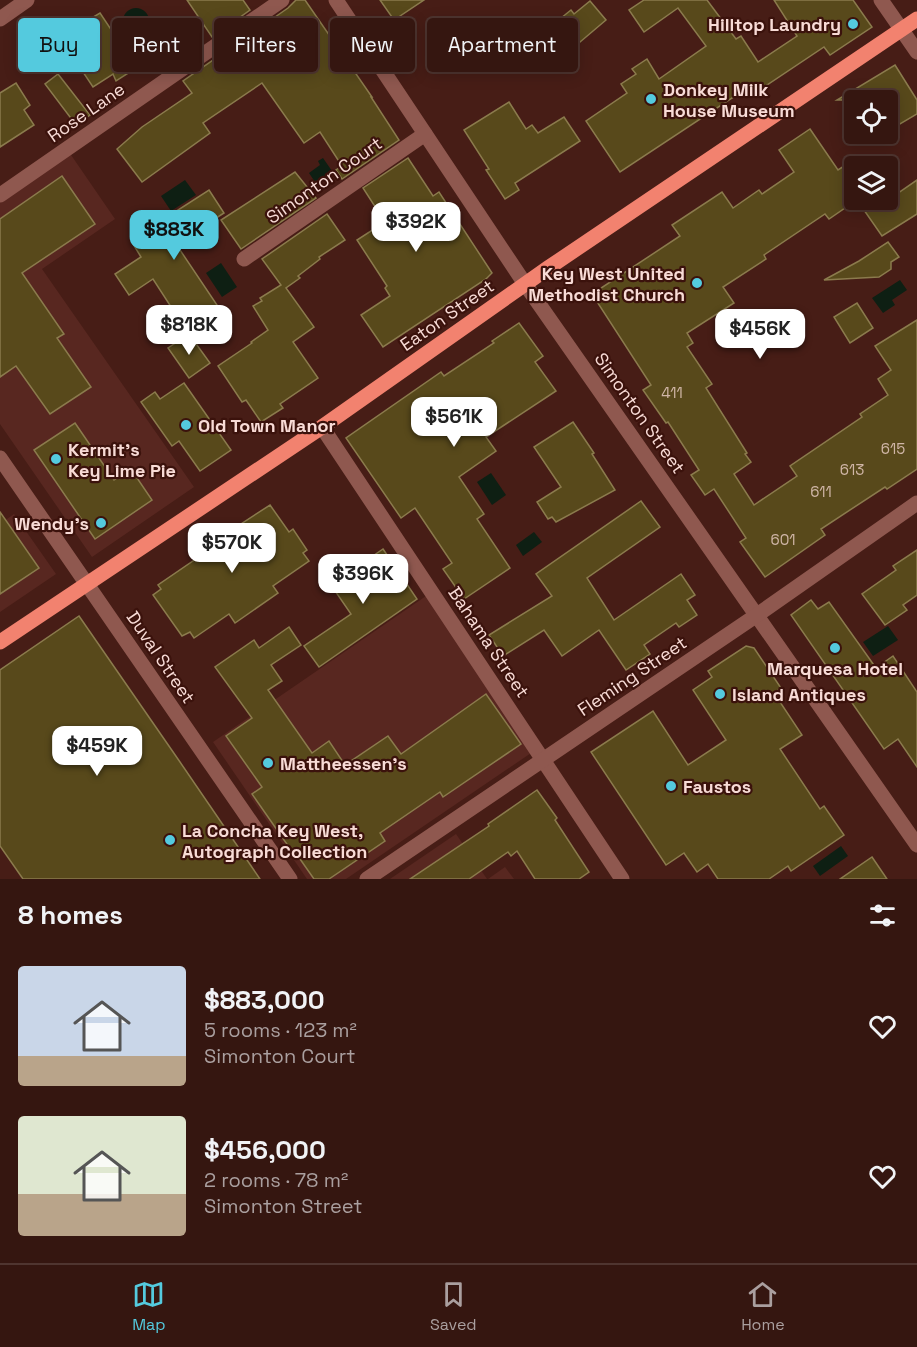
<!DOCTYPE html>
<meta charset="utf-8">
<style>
body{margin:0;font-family:"Space Grotesk",sans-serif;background:#40231e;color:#f1f3f6;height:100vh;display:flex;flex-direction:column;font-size:22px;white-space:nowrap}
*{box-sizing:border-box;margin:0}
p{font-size:20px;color:#aa9f9f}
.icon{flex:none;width:33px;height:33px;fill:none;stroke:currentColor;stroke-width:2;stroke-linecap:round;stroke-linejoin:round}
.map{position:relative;height:879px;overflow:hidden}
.details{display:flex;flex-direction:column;background:#351610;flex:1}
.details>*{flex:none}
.hud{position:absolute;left:18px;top:18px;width:600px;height:54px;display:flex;gap:12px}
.fabs{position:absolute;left:844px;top:90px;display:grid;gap:12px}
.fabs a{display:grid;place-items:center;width:54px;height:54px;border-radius:6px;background:#351610;box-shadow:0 3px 15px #0003,0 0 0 2px #4f3530;font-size:30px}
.price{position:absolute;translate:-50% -51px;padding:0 14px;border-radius:12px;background:#fff;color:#222;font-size:20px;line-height:39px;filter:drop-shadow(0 2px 3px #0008)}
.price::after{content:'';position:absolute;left:50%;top:36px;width:18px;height:14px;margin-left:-9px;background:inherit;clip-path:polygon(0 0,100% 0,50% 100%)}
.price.on{background:#54cade;color:#111}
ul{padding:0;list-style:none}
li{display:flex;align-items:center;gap:18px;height:150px;padding:0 18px}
li span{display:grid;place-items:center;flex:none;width:168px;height:120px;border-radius:6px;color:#555}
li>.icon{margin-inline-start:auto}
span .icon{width:72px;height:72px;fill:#fffc;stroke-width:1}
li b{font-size:26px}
h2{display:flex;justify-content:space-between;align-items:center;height:72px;padding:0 18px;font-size:26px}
.pill{padding:0 21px;border-radius:6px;background:#351610;box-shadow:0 3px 15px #0003,0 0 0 2px #4f3530;font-size:21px;line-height:54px}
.pill.on{background:#54cade;color:#111}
.tab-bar{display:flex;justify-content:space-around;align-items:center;height:84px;border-top:2px solid #4f3530;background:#351610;font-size:16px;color:#aa9f9f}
.tab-bar a{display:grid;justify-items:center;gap:3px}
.tab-bar .on{color:#54cade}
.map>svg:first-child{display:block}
.built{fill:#582720}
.water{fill:#0e1f13}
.building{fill:#58491b;stroke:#8b7b4d;stroke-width:1.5}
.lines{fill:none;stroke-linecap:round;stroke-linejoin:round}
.minor{stroke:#8f584f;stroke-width:15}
.major{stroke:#f2826f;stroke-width:15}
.poi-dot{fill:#54cade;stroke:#3b120c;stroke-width:2}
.labels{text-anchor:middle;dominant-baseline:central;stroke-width:4.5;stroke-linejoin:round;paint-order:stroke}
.number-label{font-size:15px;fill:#d0b6a7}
.poi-label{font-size:18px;font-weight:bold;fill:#f8dbd6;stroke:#3b120c;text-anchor:start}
.street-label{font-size:18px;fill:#f8dbd6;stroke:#3b120c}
</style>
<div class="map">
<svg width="917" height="879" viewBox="0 0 917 879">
<rect width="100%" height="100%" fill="#471d16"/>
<!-- built -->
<g class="built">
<polygon points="69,152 115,219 42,269 194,487 92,557 0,424 0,199"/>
<polygon points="14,514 56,574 0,612 0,524"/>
<polygon points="426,596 534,751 346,879 307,879 213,742"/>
<polygon points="456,834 487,879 390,879"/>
<polygon points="505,867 514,879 488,879"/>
</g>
<!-- water -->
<g class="water">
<circle cx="136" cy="21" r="13"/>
<polygon points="323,158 332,171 315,182 309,173 320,165 318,161"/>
<polygon points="185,180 196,195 171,211 161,196"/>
<polygon points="221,263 237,287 222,297 206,273"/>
<polygon points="900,280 907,290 892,300 895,305 883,313 872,298"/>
<polygon points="491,473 506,495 492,505 477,482"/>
<polygon points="534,532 542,542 523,556 516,545"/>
<polygon points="888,626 898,640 873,656 863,642"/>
<polygon points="841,846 848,856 820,876 813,866"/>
</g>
<!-- building -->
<g class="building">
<polygon points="187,0 243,0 250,10 212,37"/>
<polygon points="296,0 305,0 372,97 371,97 399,140 342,179 336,170 342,166 320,132 304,143 262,83 203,123 210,133 142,182 117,149 142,127 192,93 183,81 288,8"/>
<polygon points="380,0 424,0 394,20"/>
<polygon points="644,0 707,0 736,39 741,36 758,62 797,36 774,0 853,0 872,27 830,55 824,47 749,97 744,90 620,172 586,121 627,93 621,84 636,74 632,69 647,59 659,79 706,46 678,8 644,32 629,10"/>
<polygon points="590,1 606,20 560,59 540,35 571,10 574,14"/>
<polygon points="100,13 120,43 128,38 144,63 116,81 113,74 93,87 71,54 66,57 54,38 82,18 85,22"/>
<polygon points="171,37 181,51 159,66 150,52"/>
<polygon points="895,65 917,100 917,114 888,131 888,100 837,100"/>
<polygon points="58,74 90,115 76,125 45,84"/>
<polygon points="16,83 30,105 24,110 34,125 0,147 0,93"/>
<polygon points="509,102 526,129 532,125 538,133 564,117 580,141 515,183 519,190 505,199 486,170 489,169 464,130"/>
<polygon points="810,129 838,170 855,159 855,201 829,219 825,214 764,255 766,259 723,287 734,303 687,333 693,343 687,347 712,384 706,388 747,453 745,454 751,462 734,474 754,505 797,476 790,466 862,417 860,414 888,395 878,379 891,370 875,346 917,320 917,469 887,489 885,487 821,529 825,535 765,577 740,542 746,538 714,489 705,495 691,475 699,470 668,422 666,423 643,390 651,385 592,294 680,236 672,225 722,192 733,208 759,190 762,194 794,172 779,150"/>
<polygon points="408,158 433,196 439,192 492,273 486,279 383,347 361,315 390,296 385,288 387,286 357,240 385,222 363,188"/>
<polygon points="295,172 316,198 241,249 221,220"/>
<polygon points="62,176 95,224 22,273 64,334 57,338 91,387 50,414 16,366 0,377 0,219"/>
<polygon points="917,180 917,214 882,236 857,200 888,200"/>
<polygon points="209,190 224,213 176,244 217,305 184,327 153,279 129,295 115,274 141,257 133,244 163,224 161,221"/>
<polygon points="327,214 345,240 319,257 320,259 298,276 300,278 286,288 314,327 293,342 318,378 280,404 283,408 261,422 246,400 242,402 218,366 252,343 251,342 268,330 253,306 262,301 260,298 281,285 262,259"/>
<polygon points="888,242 899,257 891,262 891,269 879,277 824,280 859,261"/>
<polygon points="857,303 873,328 850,343 834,317"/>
<polygon points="519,323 543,356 535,362 556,391 486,437 496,451 459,477 484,514 477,519 510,568 464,599 443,569 452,563 415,508 401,518 346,438 441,372 444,376 494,343 492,341"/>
<polygon points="189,334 210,363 189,378 168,348"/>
<polygon points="184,383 231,450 200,471 179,441 172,446 141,402 155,392 160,399"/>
<polygon points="573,422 594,453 592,454 615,490 556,522 552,517 548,519 537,502 561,487 534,447"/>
<polygon points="75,423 114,480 131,469 152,500 95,539 34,450"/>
<polygon points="641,501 660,527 587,578 614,620 681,574 695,595 687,600 697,615 679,627 676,623 644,645 650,654 626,670 599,630 562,656 544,630 503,656 489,635 552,596 536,574"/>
<polygon points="270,505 289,532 293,529 307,550 303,553 309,561 273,586 278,593 235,623 229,614 194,638 190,632 182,636 153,595 161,589 158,585 203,554 201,550"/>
<polygon points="0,512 39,568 0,594"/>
<polygon points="383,549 417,599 319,667 304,646 351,614 331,585"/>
<polygon points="917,550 917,595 903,605 907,610 885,625 862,594 896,570 893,566"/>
<polygon points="811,600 818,609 829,602 876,668 893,656 917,692 917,767 898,739 884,749 791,615"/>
<polygon points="79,616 180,762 260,879 23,879 0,846 0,670"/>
<polygon points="289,627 301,645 271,665 282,681 268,690 312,753 329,741 345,765 388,736 401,754 486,694 521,744 443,797 440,792 380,833 385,841 329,879 314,879 293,849 291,850 252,794 262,787 226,736 252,718 215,667 254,640 259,648"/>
<polygon points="746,646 754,648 781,688 774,693 802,735 780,749 820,809 824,806 844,835 791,871 788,866 769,879 718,879 708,864 697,872 684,853 666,865 591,752 653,711 688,765 726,740 693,690 712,677 708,671"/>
<polygon points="537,790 557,818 555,820 589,872 579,879 535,879 517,851 511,856 508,852 469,879 410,879 489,826 488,824"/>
<polygon points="872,857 887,879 840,879"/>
</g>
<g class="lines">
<!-- minor -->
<g class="minor">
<polyline points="336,0 525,284 917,845"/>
<polyline points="881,0 917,52"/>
<polyline points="0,19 27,0"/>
<polyline points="0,195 282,0"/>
<polyline points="244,259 425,134"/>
<polyline points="322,427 622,879"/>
<polyline points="0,458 290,879"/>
<polyline points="367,879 757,615 917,503"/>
</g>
<!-- major -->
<polyline class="major" points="0,642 322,427 548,268 917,19"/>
</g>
<!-- markers -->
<g class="poi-dot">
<circle cx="853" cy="24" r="6"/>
<circle cx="651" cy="99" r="6"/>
<circle cx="697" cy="283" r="6"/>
<circle cx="186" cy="425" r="6"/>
<circle cx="56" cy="459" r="6"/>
<circle cx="101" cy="523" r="6"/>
<circle cx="835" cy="648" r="6"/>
<circle cx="720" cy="694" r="6"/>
<circle cx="268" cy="763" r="6"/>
<circle cx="671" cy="786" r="6"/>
<circle cx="170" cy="840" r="6"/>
</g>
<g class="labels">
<!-- number labels -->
<g class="number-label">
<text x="672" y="392">411</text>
<text x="893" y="448">615</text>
<text x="852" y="469">613</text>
<text x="821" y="491">611</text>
<text x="783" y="539">601</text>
</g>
<!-- poi labels -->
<g class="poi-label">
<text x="841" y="24" text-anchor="end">Hilltop Laundry</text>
<text x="663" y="89">Donkey Milk<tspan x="663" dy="21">House Museum</tspan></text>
<text x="685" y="273" text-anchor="end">Key West United<tspan x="685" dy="21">Methodist Church</tspan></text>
<text x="198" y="425">Old Town Manor</text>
<text x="68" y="449">Kermit's<tspan x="68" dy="21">Key Lime Pie</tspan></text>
<text x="89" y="523" text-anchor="end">Wendy's</text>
<text x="835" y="668" text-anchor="middle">Marquesa Hotel</text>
<text x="732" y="694">Island Antiques</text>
<text x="280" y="763">Mattheessen's</text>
<text x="683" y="786">Faustos</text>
<text x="182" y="830">La Concha Key West,<tspan x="182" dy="21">Autograph Collection</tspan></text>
</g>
<!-- street labels -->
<g class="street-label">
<text transform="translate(86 112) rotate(-35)">Rose Lane</text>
<text transform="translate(324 180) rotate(-35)">Simonton Court</text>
<text transform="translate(447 315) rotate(-35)">Eaton Street</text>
<text transform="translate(640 413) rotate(55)">Simonton Street</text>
<text transform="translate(489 642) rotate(56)">Bahama Street</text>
<text transform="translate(161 657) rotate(56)">Duval Street</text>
<text transform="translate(632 676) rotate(-34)">Fleming Street</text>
</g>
</g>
</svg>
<div class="fabs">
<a><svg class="icon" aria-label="locate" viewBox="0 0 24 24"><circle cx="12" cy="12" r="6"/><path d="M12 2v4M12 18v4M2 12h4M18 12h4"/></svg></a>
<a><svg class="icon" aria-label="layers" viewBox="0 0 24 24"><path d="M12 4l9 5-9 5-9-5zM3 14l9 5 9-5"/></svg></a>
</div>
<b class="price" style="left:416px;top:253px">$392K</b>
<b class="price on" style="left:174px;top:261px">$883K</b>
<b class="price" style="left:189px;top:356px">$818K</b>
<b class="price" style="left:760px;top:360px">$456K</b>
<b class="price" style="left:454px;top:448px">$561K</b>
<b class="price" style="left:232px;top:574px">$570K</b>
<b class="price" style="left:363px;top:605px">$396K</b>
<b class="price" style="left:97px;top:777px">$459K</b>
<div class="hud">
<a class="pill on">Buy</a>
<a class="pill">Rent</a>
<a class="pill">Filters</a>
<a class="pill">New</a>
<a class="pill">Apartment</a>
</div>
</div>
<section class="details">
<h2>8 homes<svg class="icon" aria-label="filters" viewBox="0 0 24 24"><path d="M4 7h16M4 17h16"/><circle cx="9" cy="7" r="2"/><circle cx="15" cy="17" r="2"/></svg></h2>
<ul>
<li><span style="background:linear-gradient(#c9d6e8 75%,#b9a48a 0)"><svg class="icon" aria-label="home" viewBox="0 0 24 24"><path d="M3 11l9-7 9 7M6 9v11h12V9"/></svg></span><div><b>$883,000</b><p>5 rooms · 123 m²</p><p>Simonton Court</p></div><svg class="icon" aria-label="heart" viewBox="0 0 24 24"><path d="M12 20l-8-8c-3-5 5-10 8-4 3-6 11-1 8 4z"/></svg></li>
<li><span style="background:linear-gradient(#dfe7d0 65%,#b9a48a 0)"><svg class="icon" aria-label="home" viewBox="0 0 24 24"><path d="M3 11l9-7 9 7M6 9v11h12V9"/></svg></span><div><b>$456,000</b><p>2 rooms · 78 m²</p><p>Simonton Street</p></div><svg class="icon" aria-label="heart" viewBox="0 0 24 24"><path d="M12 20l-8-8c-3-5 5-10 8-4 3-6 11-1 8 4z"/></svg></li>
</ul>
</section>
<nav class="tab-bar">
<a class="on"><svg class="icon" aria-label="map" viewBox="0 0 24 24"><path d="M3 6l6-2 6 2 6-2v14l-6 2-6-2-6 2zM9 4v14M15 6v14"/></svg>Map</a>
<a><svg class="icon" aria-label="saved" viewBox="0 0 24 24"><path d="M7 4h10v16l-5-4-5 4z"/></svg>Saved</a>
<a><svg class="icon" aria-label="home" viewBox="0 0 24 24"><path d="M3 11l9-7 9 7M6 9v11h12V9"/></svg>Home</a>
</nav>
